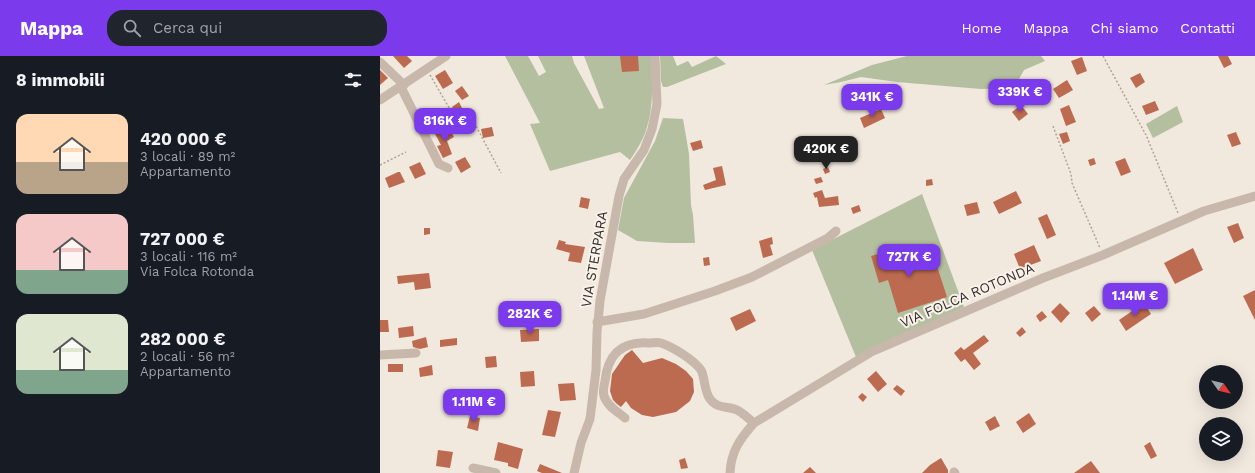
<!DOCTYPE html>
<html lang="it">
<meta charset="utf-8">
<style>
body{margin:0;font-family:"Work Sans",sans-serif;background:#20242c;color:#f1f3f6;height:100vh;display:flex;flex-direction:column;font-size:15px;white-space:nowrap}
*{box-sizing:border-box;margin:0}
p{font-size:13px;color:#9ea1a6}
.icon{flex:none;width:22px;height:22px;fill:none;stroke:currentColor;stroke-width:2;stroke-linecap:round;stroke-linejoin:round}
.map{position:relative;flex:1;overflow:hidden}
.side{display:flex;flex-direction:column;background:#171b24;width:380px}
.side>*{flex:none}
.needle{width:26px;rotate:124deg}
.buttons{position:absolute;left:819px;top:309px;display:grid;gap:8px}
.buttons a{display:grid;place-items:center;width:44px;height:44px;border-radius:50%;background:#171b24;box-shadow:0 4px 16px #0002;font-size:20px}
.price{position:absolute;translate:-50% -34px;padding:0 9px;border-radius:8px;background:#7c3aed;color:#fff;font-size:13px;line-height:26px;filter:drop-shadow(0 1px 2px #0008)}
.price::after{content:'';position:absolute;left:50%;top:24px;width:12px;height:9px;margin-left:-6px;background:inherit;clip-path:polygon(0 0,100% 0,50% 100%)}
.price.active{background:#222;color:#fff}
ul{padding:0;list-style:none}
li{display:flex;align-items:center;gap:12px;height:100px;padding:0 16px}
li span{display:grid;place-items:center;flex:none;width:112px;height:80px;border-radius:12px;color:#555}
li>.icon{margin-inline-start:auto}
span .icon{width:48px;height:48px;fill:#fffc;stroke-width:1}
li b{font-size:17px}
h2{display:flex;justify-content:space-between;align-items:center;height:48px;padding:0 16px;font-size:17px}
header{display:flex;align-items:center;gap:24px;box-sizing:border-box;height:56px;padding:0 20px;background:#7c3aed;color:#fff}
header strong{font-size:19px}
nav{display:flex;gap:22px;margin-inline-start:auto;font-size:14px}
.search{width:280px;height:36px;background:#20242c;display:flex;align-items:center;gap:10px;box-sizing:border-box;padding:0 14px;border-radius:16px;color:#9ea1a6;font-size:15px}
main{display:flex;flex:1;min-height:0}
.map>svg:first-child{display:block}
.green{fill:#b4bf9f}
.building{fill:#bd6b50}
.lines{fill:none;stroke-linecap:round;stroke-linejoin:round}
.path{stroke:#b4a295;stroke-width:1.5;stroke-dasharray:2 2;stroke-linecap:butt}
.minor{stroke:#c8b8ab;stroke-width:9}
.labels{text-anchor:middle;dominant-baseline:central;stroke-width:4;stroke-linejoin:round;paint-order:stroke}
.street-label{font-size:14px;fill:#362e2a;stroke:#f9f2ea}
</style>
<header>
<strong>Mappa</strong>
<div class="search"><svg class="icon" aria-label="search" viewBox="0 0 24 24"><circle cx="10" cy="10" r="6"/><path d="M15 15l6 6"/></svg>Cerca qui</div>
<nav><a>Home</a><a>Mappa</a><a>Chi siamo</a><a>Contatti</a></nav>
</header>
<main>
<section class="side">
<h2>8 immobili<svg class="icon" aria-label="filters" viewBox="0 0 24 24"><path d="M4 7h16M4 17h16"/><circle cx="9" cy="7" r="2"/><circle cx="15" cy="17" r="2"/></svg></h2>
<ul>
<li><span style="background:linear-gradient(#ffd9b3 60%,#b9a48a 0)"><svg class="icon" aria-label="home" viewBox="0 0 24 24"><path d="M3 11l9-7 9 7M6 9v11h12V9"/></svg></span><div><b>420 000 €</b><p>3 locali · 89 m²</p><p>Appartamento</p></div></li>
<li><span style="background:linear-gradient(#f6c9c9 70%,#7fa58c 0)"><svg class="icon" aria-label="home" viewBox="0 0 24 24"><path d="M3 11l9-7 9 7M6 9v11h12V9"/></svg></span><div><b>727 000 €</b><p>3 locali · 116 m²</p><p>Via Folca Rotonda</p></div></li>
<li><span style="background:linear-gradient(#dfe7d0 70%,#7fa58c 0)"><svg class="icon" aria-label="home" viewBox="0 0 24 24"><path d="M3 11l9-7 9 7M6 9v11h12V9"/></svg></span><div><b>282 000 €</b><p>2 locali · 56 m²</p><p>Appartamento</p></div></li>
</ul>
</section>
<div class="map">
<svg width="875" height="417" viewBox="0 0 875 417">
<rect width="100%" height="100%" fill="#f1e8de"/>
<!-- green -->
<g class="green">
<path d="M125,0h23l11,20 7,-4 -8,-16h34l2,7 25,46 5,-1 -20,-52h68c0,23 2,48 -5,71 -3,11 -10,23 -17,33l-10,-8 -70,19 -20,-47 10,-1z"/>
<polygon points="280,0 293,0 297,10 308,5 312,11 336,0 346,8 287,31 283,31 281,25"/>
<polygon points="527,0 661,0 665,5 644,14 634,32 601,33 517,26 481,21 461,26 444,29 492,9"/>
<polygon points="797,50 803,66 773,82 766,68"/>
<polygon points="283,62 303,63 309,98 311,149 313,159 315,187 288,187 257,185 238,174 244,142 275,85"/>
<polygon points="542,138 584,251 476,301 432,194"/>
</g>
<!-- building -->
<g class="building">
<polygon points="13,0 27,0 32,5 24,12"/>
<polygon points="240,0 258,0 259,15 242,16"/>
<polygon points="838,0 848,0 852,8 844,12"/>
<polygon points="702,1 707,15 697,19 691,5"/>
<polygon points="0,14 8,22 0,29"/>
<polygon points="65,14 73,27 63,33 55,20"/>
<polygon points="760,17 765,26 756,32 750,22"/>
<polygon points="687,24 693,34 679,42 673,33"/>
<polygon points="82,30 89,40 82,44 75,35"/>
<polygon points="775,45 779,54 766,59 762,50"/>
<polygon points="79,46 84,56 77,60 72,51"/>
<polygon points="641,49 648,58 639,65 632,56"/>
<polygon points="689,49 696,66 686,70 680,53"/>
<polygon points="501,53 505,62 484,72 480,62"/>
<polygon points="68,70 74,81 67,85 72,98 63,102 57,90 61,89 55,78"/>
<polygon points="112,71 114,80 103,82 101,73"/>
<polygon points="687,76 690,85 683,88 679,78"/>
<polygon points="856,76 861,88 852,91 847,79"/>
<polygon points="321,84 323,92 313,95 310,87"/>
<polygon points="85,101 91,111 81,117 75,106"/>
<polygon points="714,102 716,108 710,110 708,104"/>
<polygon points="745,102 751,116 741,120 735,106"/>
<polygon points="40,106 46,118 35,123 29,111"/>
<polygon points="342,110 346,129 325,134 323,129 336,124 333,112"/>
<polygon points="448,111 450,116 445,118 443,113"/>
<polygon points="18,116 20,116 25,126 9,132 5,122"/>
<polygon points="441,121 443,126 436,128 434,123"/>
<polygon points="552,123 553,129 546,130 546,124"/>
<polygon points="442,134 445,142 458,140 459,149 439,151 437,141 435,142 433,137"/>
<polygon points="636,135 642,147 619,158 613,146"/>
<polygon points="201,141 210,143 208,153 199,151"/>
<polygon points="597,146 600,157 587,160 584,149"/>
<polygon points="479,149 481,155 473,158 471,152"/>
<polygon points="667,158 676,179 667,183 658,162"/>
<polygon points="858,167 864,182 854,187 847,171"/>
<polygon points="44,172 50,172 50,178 44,179"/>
<polygon points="392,181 393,188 390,189 393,199 383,202 379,185"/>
<polygon points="179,184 186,186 185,188 205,191 201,207 188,205 190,197 176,193"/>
<polygon points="532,188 540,212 556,207 567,241 518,257 508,224 499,227 491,200"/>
<polygon points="654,189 661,205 640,213 634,198"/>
<polygon points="813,192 823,214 795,228 784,207"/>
<polygon points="329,201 330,209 324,210 323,202"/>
<polygon points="49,217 51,232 35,234 34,226 18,228 17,220"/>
<polygon points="875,234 875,264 863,240"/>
<polygon points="680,247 690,257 681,267 671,256"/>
<polygon points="764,247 771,258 746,275 739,264"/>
<polygon points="714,250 721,258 712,266 705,257"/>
<polygon points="370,253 376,265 356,275 350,262"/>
<polygon points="662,255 667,261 660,266 656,260"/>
<polygon points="0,264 8,264 9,276 0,276"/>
<polygon points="33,270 34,280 19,282 18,272"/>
<polygon points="642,271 646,276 640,281 636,277"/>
<polygon points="159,273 159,285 141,286 140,274"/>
<polygon points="604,279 609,285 593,297 601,308 594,314 585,303 581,306 574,297 581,291 584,294"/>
<polygon points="46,281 48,291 40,293 33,291 32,285"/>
<polygon points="77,282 77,289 60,291 60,284"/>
<polygon points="252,294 263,307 282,302 296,308 306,315 313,323 314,336 310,345 296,356 273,361 262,359 251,352 246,345 241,351 237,348 233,344 230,335 232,318 245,299"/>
<polygon points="116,300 117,311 106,312 105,301"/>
<rect x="8" y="308" width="15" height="8"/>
<polygon points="52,309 53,319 40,321 39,312"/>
<polygon points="154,315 155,330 141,331 140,316"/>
<polygon points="496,315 507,328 498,336 487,323"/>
<polygon points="194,327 196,344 180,345 178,328"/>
<polygon points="517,329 525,335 521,340 513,333"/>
<polygon points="482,337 487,341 483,346 478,341"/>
<polygon points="168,354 181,356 175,381 162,379"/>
<polygon points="649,357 656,368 643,377 636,366"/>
<polygon points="90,360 100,362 98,375 87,372"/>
<polygon points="615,360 620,370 610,375 605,366"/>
<polygon points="118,386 143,393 138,413 128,410 128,407 114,404"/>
<polygon points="770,386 777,400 771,403 764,390"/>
<polygon points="58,394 73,396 70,412 56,410"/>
<polygon points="305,402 308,412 301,413 299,404"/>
<polygon points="561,402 568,414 568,417 542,417 550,409"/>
<polygon points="711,405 720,417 694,417"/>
<polygon points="160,408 182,417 162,417 157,415"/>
<polygon points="430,411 436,417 423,417"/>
</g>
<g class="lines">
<!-- path -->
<g class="path">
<polyline points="723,0 766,79 798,157"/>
<polyline points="50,19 78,67 82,70 91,68 94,68 97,72 121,117"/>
<polyline points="673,70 691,118 692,127 720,192"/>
<polyline points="0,109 26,96"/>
</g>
<!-- minor -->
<g class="minor">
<polyline points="0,6 24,29"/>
<polyline points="21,31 59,108 68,112"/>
<polyline points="0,44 66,0"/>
<polyline points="217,266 264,258 335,235 372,221 448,182 456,175"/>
<polyline points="0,299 36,297"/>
<path d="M245,362c-7,-6 -18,-12 -21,-22 -1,-3 0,-11 1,-15 3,-26 16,-40 44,-38 4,0 8,-1 12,0 12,4 33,17 40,27 4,7 3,21 9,29 7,10 18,7 27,11 6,3 12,9 17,13"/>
<polyline points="93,412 116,417"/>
<polyline points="574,416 575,417"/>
<polyline points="194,417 201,387 210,363 216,314 217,276 220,245 239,140 244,123 264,94 272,73 277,48 275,0"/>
<path d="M350,417c1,-22 10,-34 24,-50l119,-72 170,-73 60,-23 101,-44 51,-15"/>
</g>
</g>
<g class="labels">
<!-- street labels -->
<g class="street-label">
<text transform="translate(214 203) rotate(-80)">VIA STERPARA</text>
<text transform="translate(587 239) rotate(-23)">VIA FOLCA ROTONDA</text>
</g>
</g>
</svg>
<div class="buttons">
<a><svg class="needle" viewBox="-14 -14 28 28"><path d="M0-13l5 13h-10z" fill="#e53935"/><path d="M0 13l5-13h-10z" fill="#9ea1a6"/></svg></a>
<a><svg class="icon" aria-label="layers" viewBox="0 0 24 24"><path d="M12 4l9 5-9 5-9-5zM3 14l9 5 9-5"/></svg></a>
</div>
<b class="price" style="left:640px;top:57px">339K €</b>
<b class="price" style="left:492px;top:62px">341K €</b>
<b class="price" style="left:65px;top:86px">816K €</b>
<b class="price active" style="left:446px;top:114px">420K €</b>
<b class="price" style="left:529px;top:222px">727K €</b>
<b class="price" style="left:755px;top:261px">1.14M €</b>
<b class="price" style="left:150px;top:279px">282K €</b>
<b class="price" style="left:94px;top:367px">1.11M €</b>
</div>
</main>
